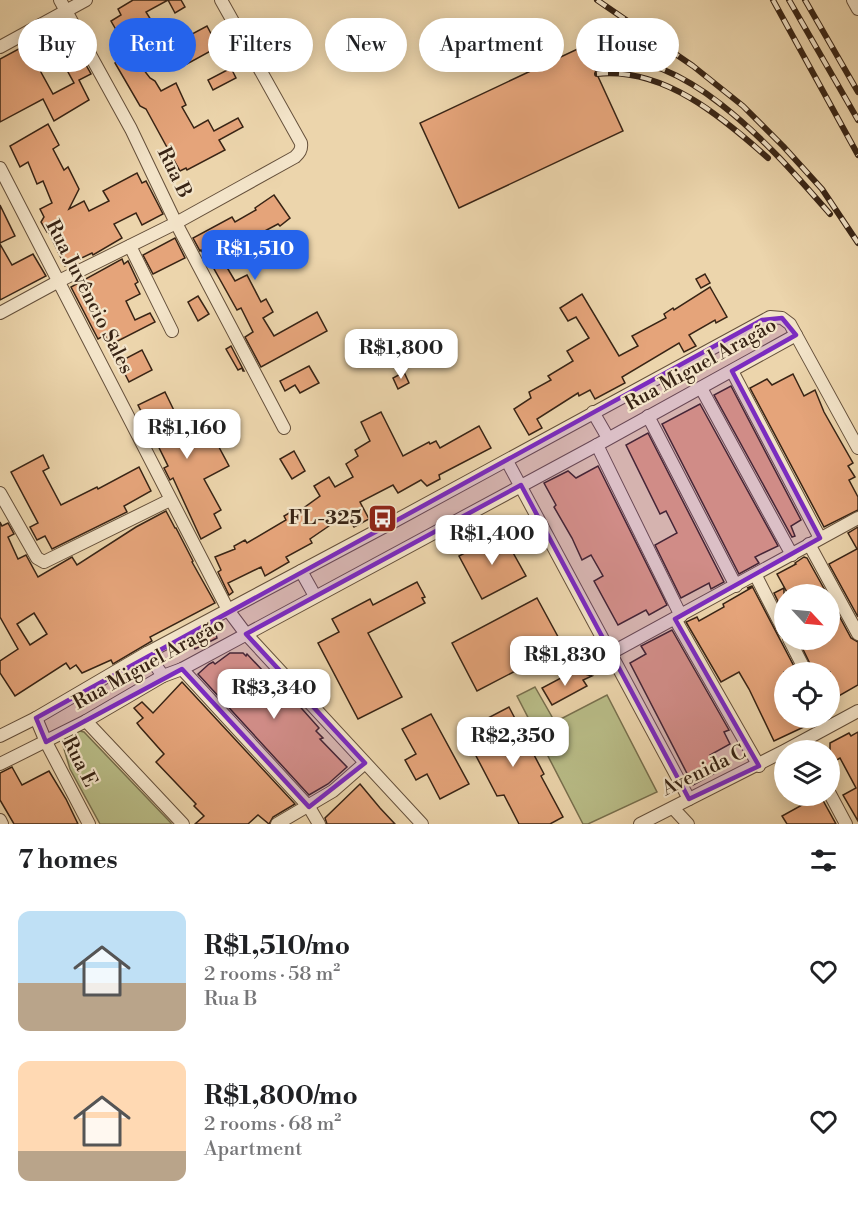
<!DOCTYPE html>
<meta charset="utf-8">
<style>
body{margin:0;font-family:"Libre Bodoni",serif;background:#f2f2f2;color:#202124;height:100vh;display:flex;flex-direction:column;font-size:22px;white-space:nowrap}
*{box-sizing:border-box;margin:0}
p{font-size:20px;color:#757577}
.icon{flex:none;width:33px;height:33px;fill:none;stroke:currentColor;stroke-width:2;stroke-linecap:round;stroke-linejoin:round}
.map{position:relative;height:824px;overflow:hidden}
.side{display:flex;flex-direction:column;background:#fff;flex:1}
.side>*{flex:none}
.hud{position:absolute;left:18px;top:18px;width:822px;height:54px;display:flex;gap:12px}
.needle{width:39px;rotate:116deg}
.tools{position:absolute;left:774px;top:584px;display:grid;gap:12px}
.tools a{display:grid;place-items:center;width:66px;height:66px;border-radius:50%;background:#fff;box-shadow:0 3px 15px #0003;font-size:30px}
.price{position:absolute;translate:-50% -51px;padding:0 14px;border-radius:12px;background:#fff;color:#222;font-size:20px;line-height:39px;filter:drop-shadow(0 2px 3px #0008)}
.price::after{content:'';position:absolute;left:50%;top:36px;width:18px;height:14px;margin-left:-9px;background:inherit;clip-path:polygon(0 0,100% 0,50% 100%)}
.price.active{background:#2563eb;color:#fff}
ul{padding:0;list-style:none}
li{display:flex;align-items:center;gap:18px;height:150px;padding:0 18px}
li span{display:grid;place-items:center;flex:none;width:168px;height:120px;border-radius:12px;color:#555}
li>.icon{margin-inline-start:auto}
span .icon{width:72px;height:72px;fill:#fffc;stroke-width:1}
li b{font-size:26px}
h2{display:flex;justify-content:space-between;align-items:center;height:72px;padding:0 18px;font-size:26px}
.chip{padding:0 21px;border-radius:27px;background:#fff;box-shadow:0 3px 15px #0003;font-size:21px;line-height:54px}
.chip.active{background:#2563eb;color:#fff}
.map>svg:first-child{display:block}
.green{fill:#b9bd88;stroke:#78704e;stroke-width:1.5}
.building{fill:#e5a47a;stroke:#382415;stroke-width:1.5;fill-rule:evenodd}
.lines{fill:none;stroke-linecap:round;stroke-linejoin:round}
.minor-casing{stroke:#65503b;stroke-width:14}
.minor{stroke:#f3e4c9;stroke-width:12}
.rail-casing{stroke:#382415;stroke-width:6}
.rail{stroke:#f3e4c9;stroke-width:4;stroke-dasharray:11;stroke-linecap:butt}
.marked{fill:#7b2cbf;fill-opacity:0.2;stroke:#7b2cbf;stroke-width:4.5;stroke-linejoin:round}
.labels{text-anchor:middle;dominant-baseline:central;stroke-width:4.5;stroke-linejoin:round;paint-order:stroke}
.street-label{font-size:20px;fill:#382415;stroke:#f3e4c9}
.poi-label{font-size:20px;font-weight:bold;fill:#382415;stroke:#f3e4c9;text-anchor:end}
</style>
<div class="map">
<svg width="858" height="824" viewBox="0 0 858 824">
<rect width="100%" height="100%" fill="#ecd5ac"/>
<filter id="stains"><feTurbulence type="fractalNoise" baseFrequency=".00333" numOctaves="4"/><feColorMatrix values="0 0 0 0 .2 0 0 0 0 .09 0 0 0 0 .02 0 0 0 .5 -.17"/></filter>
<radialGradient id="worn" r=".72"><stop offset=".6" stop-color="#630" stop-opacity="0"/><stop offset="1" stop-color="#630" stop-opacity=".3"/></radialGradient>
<!-- green -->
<g class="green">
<polygon points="535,687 555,722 607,695 657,792 588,824 583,824 517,696"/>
<polygon points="75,730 84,732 172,824 100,824 70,769 62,742 66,735"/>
</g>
<!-- building -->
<g class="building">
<polygon points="133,0 181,0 185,7 175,13 168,0 146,12 156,28 135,40 142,51 133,56 150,78 155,81 161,91 176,83 186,105 182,107 194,128 208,120 214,131 238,118 243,127 219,140 225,150 187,170 186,168 180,171 146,109 140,106 115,63 130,54 111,21 121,15 118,9"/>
<polygon points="207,26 218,47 187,64 177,42"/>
<polygon points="58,29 60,32 66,29 91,74 79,80 89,100 54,121 43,99 0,122 0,59 26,45 53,94 74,83 47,34"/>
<polygon points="584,46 623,131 459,208 420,123"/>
<polygon points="231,68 236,78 213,90 208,80"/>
<polygon points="48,124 59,145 53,149 64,170 68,167 79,189 69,209 84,201 89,211 109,201 103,191 137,173 142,183 146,181 163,214 142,225 136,213 114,224 122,238 93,255 92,253 65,266 48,231 47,232 41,222 44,217 40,209 52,203 43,181 37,184 28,162 20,167 10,146"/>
<polygon points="274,195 290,218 280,226 278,224 259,234 261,237 242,250 222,259 235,281 247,275 261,302 266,299 273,312 263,318 274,336 317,312 327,331 261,367 245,337 253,332 241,308 237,310 209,260 208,261 201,250 200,251 193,238 232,217 235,222 256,210 255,208"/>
<polygon points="0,205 15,236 0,243"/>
<polygon points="175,238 185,258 153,274 143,255"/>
<polygon points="0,244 12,265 33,254 46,276 0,300"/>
<polygon points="122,259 124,264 128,261 138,282 135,284 140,294 126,301 135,320 150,313 155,322 110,345 105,335 98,339 71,287"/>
<polygon points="705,274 710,283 701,288 696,279"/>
<polygon points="710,287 727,317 716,323 715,320 689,335 696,346 684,352 679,343 622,377 625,383 595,399 590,390 579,396 578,393 537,419 542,428 529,435 514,409 531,398 529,392 551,380 548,376 573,361 567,351 589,338 576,317 568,321 560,308 582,294 619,356 638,346 632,336 666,318 664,314 673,308 674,310"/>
<polygon points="198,296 209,314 198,321 188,302"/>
<polygon points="231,346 244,371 243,371 242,368 238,370 226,349"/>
<polygon points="142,350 152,370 129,382 119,362"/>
<polygon points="309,366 319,383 300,393 295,385 285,391 280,381"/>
<polygon points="404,372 409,383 398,389 393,378"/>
<polygon points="793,374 804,396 815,390 824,412 853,463 848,466 855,477 849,480 858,497 858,510 824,527 750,388 767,379 772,385"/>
<polygon points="731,386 801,520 791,526 795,536 792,537 714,395"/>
<polygon points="165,392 184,431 205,421 229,466 204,479 221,510 214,514 221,528 201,539 173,478 170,480 164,468 168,466 138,405"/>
<polygon points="700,404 778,546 755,557 759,563 739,574 662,424"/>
<polygon points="381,412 403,456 429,442 430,444 436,441 440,448 479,426 491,448 439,475 440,479 427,486 421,480 398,493 393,485 360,502 369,519 354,527 347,516 345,515 310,539 312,543 286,557 289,562 265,576 261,567 228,583 233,592 229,595 218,572 221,570 215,557 235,549 234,546 245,540 247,543 286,520 284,516 296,509 298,512 320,496 314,486 329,477 335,487 353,477 346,464 358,456 355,450 370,441 361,422"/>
<polygon points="648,433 724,582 711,589 709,583 681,598 655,545 677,533 666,511 660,514 626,445"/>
<polygon points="294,451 305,471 292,479 280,459"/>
<polygon points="43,455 49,468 43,471 61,505 97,487 98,489 139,467 151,491 124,506 127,512 52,549 45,536 37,540 30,527 38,523 11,472"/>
<polygon points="598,466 667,605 649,615 646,610 618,625 594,581 603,576 591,555 582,560 572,538 554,507 556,505 544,483 568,471 576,478"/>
<path d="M166,511l9,17h1l17,33 -1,1 23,41 -65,34 2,4 -39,23 -2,-4 -29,13 -6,-8 -6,4 -4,-6 -51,33 -15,-23v-12l18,-12 -18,-32v-95l2,4 6,-3 6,11 -6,3 10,22 8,-4 12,22 34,-20 5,8 59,-38zM34,613l13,21 -17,11 -13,-21z"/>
<polygon points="858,527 858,617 829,564 857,549 848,533"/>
<polygon points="502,533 526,576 482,599 459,556"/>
<polygon points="804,557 807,558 827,594 788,594 777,574 796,564 795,563"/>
<polygon points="417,582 425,597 422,598 425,603 368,633 402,697 358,719 318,643 339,632 332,619 370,599 373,605"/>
<polygon points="752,586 797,672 784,672 784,717 825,717 774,741 749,689 739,672 721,682 686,622 697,617 699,621 724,607 723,604 751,588 747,588"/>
<polygon points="784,588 784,614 774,593"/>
<polygon points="537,598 563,646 477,691 452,643"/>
<polygon points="830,599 851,638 858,642 858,685 830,701 830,672 814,672 798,639 830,639"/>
<polygon points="214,627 217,638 195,649 190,639"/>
<polygon points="672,630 729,730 724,732 730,744 710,755 719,771 693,785 630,663 646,654 641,646"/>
<polygon points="230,653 243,653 246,656 247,654 293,703 295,701 319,728 316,731 323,738 320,739 347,767 328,784 309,795 198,674 209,664 213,662 215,664"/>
<polygon points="136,669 140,677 125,685 121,678"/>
<polygon points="574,671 592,676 583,680 587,686 552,705 542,688"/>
<polygon points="182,682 295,804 273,817 269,824 258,815 248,824 195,824 204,816 194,806 196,804 156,762 164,754 140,727 137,723 143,718 134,708 142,702 153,713"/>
<polygon points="509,707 544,774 541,776 563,817 550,824 519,824 504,795 497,796 463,731"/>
<polygon points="431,714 469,784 440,799 427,774 416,780 405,760 416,754 402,729"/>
<polygon points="858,732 858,821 843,795 856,788 840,758 830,764 830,743 849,733 851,736"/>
<polygon points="12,767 22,785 49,771 66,799 78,824 14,824 0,800 0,773"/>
<polygon points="360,784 380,808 395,824 327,824 325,818"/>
<polygon points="820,795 836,824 787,824 782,816"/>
</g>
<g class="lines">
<defs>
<g id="minor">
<polyline points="60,0 131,129 176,223 284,428"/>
<polyline points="853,0 858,9"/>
<polyline points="0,47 86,0"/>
<polyline points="0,168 228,610 246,634 422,824"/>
<polyline points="130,246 172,331"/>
<path d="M0,313l59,-32 117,-58 119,-66c4,-4 7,-7 6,-14l-80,-143"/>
<polyline points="732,371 820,538"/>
<polyline points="701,388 792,555"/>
<polyline points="593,412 608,438"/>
<polyline points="648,416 736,586"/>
<polyline points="597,445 681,616"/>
<polyline points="507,461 689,799"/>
<polyline points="0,493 37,558 44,562 170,500"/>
<polyline points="809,544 858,634"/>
<polyline points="301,571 315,596"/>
<polyline points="756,576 784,631"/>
<polyline points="675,619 759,766"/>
<polyline points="789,639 806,672"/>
<polyline points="147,653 163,676"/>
<polyline points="611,653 858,518"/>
<polyline points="182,669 309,807 319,824"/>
<polyline points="36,718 46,742 89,824"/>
<polyline points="86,721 183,824"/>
<polyline points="0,736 36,718 147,653 393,522 770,317 782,318 790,324 858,448"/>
<polyline points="786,750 858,711"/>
<polyline points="0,764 86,721 163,676 182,669 597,445 796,335"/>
<polyline points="830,794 846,824"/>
<polyline points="673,808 688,824"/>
<polyline points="0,820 2,824"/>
<polyline points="277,824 333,791 365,763"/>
<polyline points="640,824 784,751"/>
</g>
</defs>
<!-- minor casing -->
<use href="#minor" class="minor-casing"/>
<!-- minor -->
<use href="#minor" class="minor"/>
<defs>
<g id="rail">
<polyline points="597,0 693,66 743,106 783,146 822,189 858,243"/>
<polyline points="773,0 858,155"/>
<polyline points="789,0 858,120"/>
<polyline points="805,0 858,92"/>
<path d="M590,59c94,-15 184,91 240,155"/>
<path d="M597,74c66,-7 124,42 171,84"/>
</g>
</defs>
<!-- rail casing -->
<use href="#rail" class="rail-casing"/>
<!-- rail -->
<use href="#rail" class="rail"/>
</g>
<!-- marked area -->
<path class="marked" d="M782,318l14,17 -64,36 88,167 -145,81 84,147 -70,33 -168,-314 -275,149 119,129 -56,44 -127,-138 -136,73 -10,-24 726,-398z"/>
<!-- icons -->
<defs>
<symbol id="bus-square" viewBox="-11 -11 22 22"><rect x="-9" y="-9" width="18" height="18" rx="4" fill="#8f2418" stroke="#f3e4c9"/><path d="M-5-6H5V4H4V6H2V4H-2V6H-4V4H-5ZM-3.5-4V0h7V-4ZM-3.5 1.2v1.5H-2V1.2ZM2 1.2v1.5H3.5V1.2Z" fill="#fff"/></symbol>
</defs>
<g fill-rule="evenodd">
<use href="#bus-square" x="366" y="502" width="33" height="33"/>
</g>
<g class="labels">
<!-- street labels -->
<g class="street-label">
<text transform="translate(174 173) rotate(64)">Rua B</text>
<text transform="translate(89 297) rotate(63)">Rua Juvêncio Sales</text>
<text transform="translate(701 365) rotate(-29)">Rua Miguel Aragão</text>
<text transform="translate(149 664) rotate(-29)">Rua Miguel Aragão</text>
<text transform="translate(79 762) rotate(63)">Rua E</text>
<text transform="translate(704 771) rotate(-26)">Avenida C</text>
</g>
<!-- poi labels -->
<g class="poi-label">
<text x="362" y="518">FL-325</text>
</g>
</g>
<rect width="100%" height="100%" filter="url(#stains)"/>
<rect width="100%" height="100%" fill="url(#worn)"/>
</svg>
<div class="tools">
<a><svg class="needle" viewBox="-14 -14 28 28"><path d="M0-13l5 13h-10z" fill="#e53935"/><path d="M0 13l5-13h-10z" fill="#757577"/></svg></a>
<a><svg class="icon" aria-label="locate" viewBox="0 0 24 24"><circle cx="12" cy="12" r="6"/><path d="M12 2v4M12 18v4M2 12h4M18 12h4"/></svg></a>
<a><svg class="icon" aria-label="layers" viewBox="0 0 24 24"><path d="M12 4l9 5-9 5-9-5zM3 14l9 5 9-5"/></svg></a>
</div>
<b class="price active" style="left:255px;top:281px">R$1,510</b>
<b class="price" style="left:401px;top:380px">R$1,800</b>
<b class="price" style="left:187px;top:460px">R$1,160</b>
<b class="price" style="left:492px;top:566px">R$1,400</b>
<b class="price" style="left:565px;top:687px">R$1,830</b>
<b class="price" style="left:274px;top:720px">R$3,340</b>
<b class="price" style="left:513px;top:768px">R$2,350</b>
<div class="hud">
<a class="chip">Buy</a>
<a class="chip active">Rent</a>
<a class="chip">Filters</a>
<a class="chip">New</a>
<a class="chip">Apartment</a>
<a class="chip">House</a>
</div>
</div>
<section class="side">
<h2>7 homes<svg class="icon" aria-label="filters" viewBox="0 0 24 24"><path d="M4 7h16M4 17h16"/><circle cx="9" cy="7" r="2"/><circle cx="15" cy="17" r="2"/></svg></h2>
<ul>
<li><span style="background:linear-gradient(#bfe0f5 60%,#b9a48a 0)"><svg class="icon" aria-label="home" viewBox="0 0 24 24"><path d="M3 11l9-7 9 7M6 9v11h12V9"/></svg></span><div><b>R$1,510/mo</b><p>2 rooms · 58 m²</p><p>Rua B</p></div><svg class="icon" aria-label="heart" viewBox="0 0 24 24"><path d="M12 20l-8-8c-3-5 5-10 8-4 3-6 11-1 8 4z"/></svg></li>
<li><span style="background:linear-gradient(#ffd9b3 75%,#b9a48a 0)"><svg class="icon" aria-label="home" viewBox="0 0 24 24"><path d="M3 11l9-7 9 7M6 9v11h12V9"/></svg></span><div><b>R$1,800/mo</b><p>2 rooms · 68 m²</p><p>Apartment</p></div><svg class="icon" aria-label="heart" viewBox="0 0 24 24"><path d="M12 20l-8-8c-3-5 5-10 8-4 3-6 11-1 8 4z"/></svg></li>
</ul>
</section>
